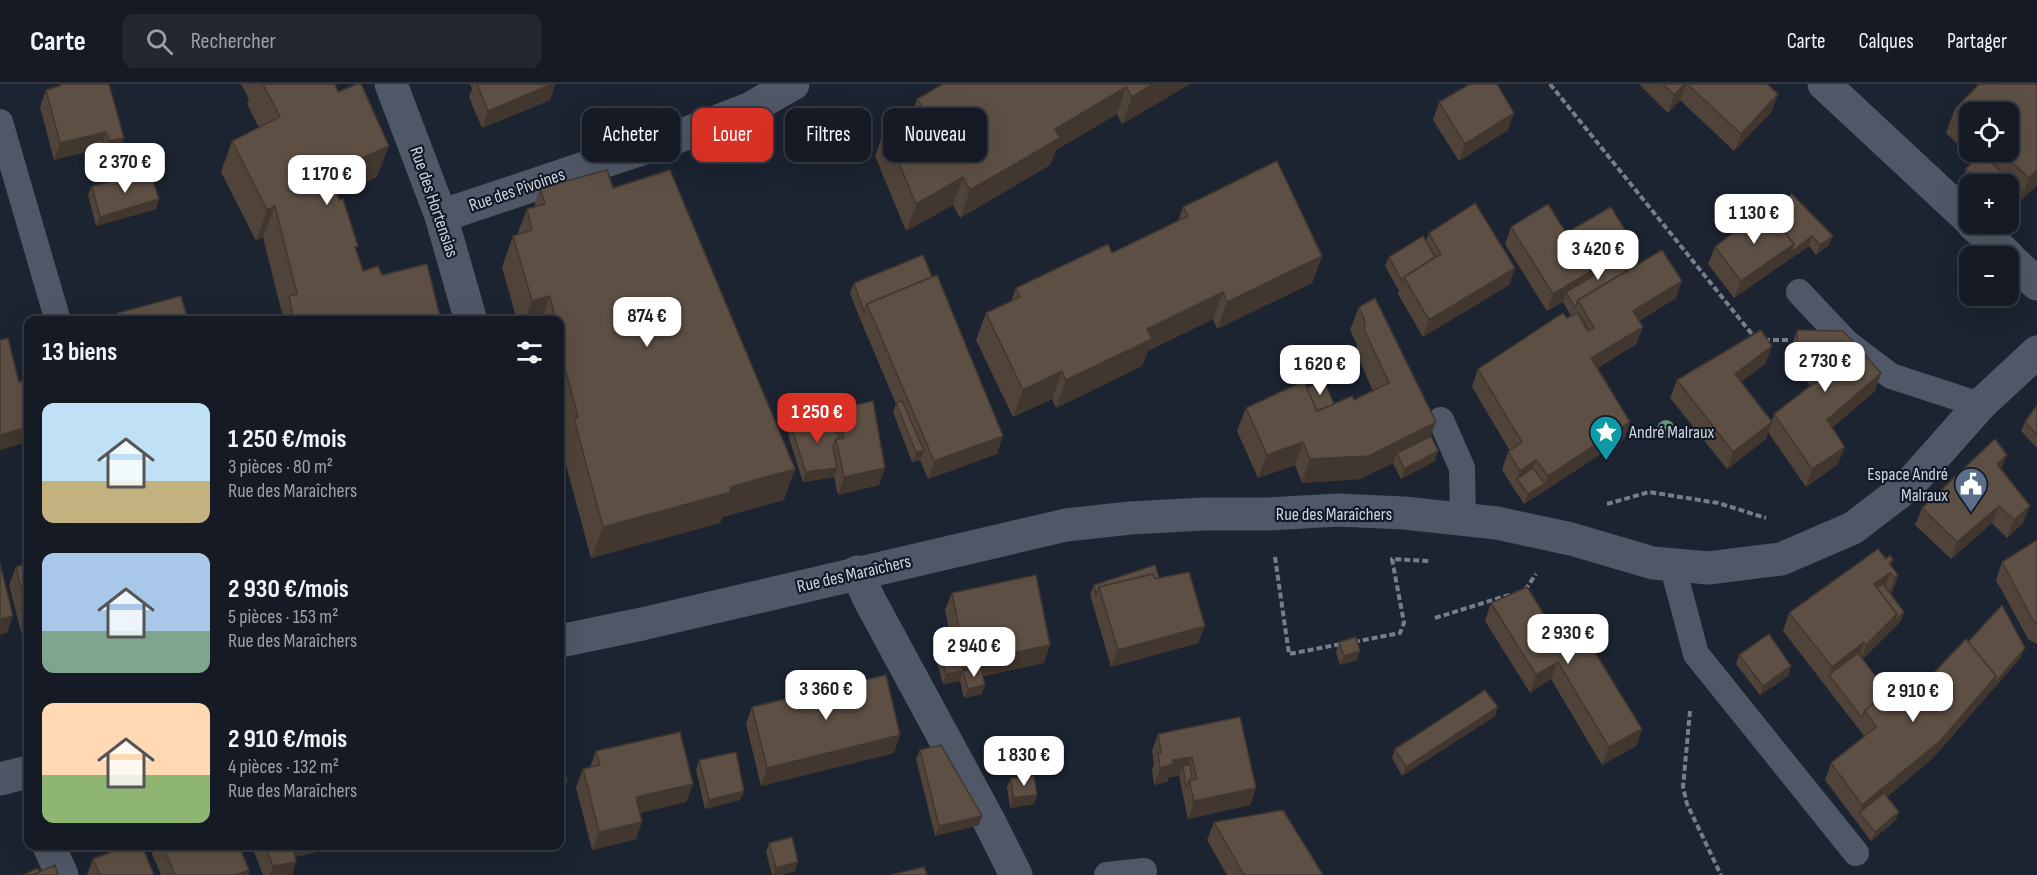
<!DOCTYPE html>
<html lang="fr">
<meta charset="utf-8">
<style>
body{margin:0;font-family:"Sofia Sans Condensed",sans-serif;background:#222732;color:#f1f3f6;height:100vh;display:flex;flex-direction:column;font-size:22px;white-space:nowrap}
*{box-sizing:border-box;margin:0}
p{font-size:20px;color:#9da1a7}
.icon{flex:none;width:33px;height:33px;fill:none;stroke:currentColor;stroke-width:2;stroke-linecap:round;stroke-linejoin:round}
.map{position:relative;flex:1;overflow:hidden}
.drawer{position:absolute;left:24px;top:232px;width:540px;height:534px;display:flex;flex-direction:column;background:#151a25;border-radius:12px;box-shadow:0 6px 24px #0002,0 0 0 2px #343842}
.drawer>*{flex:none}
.guide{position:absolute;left:582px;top:24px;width:570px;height:54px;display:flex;gap:12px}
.controls{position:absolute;left:1959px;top:18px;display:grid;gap:12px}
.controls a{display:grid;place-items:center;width:60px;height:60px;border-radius:12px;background:#151a25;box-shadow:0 6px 24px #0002,0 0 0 2px #343842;font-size:30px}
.price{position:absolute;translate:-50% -51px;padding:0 14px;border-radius:12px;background:#fff;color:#222;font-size:20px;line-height:39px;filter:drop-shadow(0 2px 3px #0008)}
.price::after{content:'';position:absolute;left:50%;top:36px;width:18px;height:14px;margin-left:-9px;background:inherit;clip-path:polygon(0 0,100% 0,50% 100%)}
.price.active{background:#d93025;color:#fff}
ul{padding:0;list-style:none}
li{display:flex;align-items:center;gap:18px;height:150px;padding:0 18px}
li span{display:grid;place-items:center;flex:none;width:168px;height:120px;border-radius:12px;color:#555}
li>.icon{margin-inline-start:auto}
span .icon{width:72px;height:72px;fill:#fffc;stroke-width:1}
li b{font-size:26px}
h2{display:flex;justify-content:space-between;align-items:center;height:72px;padding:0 18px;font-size:26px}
.chip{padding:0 21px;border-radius:12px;background:#151a25;box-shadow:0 6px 24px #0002,0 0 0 2px #343842;font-size:21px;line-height:54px}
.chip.active{background:#d93025;color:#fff}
header{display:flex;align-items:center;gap:36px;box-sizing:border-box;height:84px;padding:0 30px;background:#151a25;border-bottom:2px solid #343842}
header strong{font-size:28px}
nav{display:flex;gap:33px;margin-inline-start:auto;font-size:21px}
.search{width:420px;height:54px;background:#222732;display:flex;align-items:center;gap:15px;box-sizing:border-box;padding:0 21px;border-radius:12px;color:#9da1a7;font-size:22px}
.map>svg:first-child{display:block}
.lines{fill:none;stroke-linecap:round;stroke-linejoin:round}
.path{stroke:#777d89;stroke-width:4;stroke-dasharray:6 3;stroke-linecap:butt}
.lane{stroke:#505867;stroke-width:26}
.street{stroke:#505867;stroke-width:33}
.tree{fill:#5d9974}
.wall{fill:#50443a;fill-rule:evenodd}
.shaded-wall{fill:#41372f}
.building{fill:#5d4f43;stroke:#41372f;stroke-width:1.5}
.labels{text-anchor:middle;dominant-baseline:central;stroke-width:4.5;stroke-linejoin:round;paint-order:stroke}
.street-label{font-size:18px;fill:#cfd4dd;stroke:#131a27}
.poi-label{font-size:18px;fill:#cfd4dd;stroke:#131a27;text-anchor:start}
</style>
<header>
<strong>Carte</strong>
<div class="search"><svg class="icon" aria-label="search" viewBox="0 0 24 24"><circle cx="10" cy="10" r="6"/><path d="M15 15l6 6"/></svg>Rechercher</div>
<nav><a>Carte</a><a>Calques</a><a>Partager</a></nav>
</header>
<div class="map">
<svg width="2037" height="791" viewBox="0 0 2037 791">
<rect width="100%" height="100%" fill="#1c2331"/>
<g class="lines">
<!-- path -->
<g class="path">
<polyline points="1550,0 1755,254"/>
<polyline points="1764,256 1789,256"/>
<polyline points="1607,420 1649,408 1718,419 1766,434"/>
<polyline points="1275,473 1289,570 1341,560"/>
<polyline points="1525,506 1536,490"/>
<polyline points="1435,534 1512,510"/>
<polyline points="1354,558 1400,549 1404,539 1392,475 1429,477"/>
<polyline points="1690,627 1683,703 1687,720 1721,791"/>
</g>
<!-- lane -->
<g class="lane">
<polyline points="0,38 58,237"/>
<polyline points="1799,208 1846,258 1891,292 1980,321"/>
<polyline points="1441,336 1462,384 1463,435"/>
<polyline points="1672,480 1696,570 1856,769"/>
<polyline points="1107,791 1144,787"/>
</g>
<!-- street -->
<g class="street">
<polyline points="391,0 441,132 471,237"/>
<polyline points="1824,0 1970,136"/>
<polyline points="441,132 677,53 749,25 793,0"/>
<polyline points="1973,140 2008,172"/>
<polyline points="2008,173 2037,200"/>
<polyline points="857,488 869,515 988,735 1016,791"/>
<polyline points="560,557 642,540 1066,441 1130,434 1204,430 1268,430 1338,426 1404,429 1497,439 1571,455 1653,479 1708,484 1781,475 1853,444 1909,401 1980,321 2037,268"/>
<polyline points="0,695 28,688"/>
<polyline points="49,762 62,791"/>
</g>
</g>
<!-- trees -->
<circle class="tree" cx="1666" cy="345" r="9"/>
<!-- wall -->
<g class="wall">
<polygon points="241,0 335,0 377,93 339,110 338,113 363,187 382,191 441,237 280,237 282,229 263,153 256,157 221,88 232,57 259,44 247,20 249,15"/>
<polygon points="470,0 555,0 550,16 482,44 469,13 472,5"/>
<polygon points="943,0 1190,0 1122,40 1117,30 1056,66 1050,81 960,134 953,121 906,147 875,72 885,45 912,29 917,15"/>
<polygon points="1639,0 1767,0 1778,10 1771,28 1734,67 1680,16 1668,29"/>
<path d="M1979,0h58v101l-29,28v-29l-38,1 -7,-6 3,-10 9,-9 -29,-27 9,-24zM1970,28h38v40h-38z"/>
<polygon points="46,6 124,54 117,71 92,78 89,67 54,76 40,23"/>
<polygon points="1439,18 1508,46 1459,77 1433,36"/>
<polygon points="135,89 156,125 96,142 88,111 92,102 134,92"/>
<polygon points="540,104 613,104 784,416 722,433 720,439 591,474 562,366 565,357 560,335 560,237 517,237 502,183 513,152 517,151 527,125 534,123"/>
<polygon points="1183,123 1322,172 1312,199 1217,245 1213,235 1148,267 1142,282 1056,324 1052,315 1013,333 976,256 986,229 1011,217 1016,204 1112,169 1178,137"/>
<polygon points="1768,128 1829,161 1816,171 1809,162 1734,214 1708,180 1715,163"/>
<polygon points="1511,143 1566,149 1628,179 1631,184 1676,214 1639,237 1643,243 1636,260 1598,284 1630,338 1624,355 1524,420 1502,386 1508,368 1510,367 1472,303 1478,285 1571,232 1563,218 1547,227 1505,160"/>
<polygon points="1429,149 1515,184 1509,201 1423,253 1398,210 1399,207 1385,182 1389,173 1426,157"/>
<polygon points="854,199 997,370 928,395 920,376 912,378 893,328 896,320 861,237 850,209"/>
<polygon points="1359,223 1431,352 1435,377 1401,395 1393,379 1360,395 1302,399 1295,381 1258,394 1237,347 1246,324 1307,304 1334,320 1354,316 1373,307 1356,269 1357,260 1350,246"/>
<polygon points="118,229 188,237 115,237"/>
<polygon points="1797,246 1881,289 1875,307 1832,344 1838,380 1806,403 1768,348 1766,355 1727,385 1670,314 1677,296 1766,279 1741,298 1772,337 1774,330 1810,302 1791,277 1791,264"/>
<polygon points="2037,321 2037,364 2021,347 2025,338"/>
<polygon points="837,325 879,401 838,411 834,393 803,398 788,351 791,342 834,333"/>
<polygon points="2001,385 2023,439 2007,454 1992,439 1951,475 1915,441 1922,424"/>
<polygon points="2037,456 2037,560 2028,555 1996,496 2002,478"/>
<polygon points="1886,475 1893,476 1891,481 1898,491 1892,509 1890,510 1904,528 1900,538 1862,575 1888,609 1908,616 1968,558 2021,573 1933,674 1887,713 1899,728 1895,737 1871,757 1825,696 1831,679 1864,652 1858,644 1783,547 1789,529"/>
<polygon points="28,479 28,575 9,501 16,483"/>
<polygon points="1159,494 1198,559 1111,583 1090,510 1094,501"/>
<polygon points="952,509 1044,579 983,592 982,610 964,614 960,597 943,600 935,572 938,563 952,561 945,526"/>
<polygon points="1491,519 1642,645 1636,662 1602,681 1551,595 1530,609 1485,537"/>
<polygon points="1339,558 1357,576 1340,581 1336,568"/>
<polygon points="1739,571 1791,582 1788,592 1760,611 1736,580"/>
<polygon points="752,623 894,669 761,702 746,640"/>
<polygon points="1495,632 1402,692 1392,674 1395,665"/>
<polygon points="1158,650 1256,704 1250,721 1188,735 1179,692 1169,693 1167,698 1154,701 1152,686 1154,680 1152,667"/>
<polygon points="920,666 979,741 935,752 916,675"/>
<polygon points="596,667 693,700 686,718 640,729 636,755 592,766 576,703 583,685 590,683"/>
<polygon points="699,676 744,707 740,716 705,725 696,686"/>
<polygon points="1011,694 1037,711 1034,720 1010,724 1007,703"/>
<polygon points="1214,738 1323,791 1227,791 1207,756"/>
<polygon points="769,759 795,787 781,791 772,791 766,768"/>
<polygon points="155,762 239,762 249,786 248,791 161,791 152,770"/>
<polygon points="252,762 342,762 295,773 292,791 263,791"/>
<polygon points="93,775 154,791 87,791"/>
</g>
<!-- shaded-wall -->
<g class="shaded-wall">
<polygon points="552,0 555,0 550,16 482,44 488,27"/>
<polygon points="1153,0 1190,0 1122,40 1132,13"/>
<polygon points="1686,0 1680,16 1668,29 1674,11"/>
<polygon points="1126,3 1117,30 1056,66 1050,81 960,134 970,106 1055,45"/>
<polygon points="1778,10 1771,28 1734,67 1741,50"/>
<polygon points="1514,29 1508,46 1459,77 1465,60"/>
<polygon points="106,48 100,65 93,58 89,67 54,76 60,59"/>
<polygon points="124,54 117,71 92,78 95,68 106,65 109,57"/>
<polygon points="389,62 377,93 339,110 336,120 332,95 344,82"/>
<polygon points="2037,86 2037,101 2020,117 2029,94"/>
<polygon points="963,93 953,121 906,147 916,120"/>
<polygon points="2023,108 2020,117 2008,129 2008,123"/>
<polygon points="159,115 156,125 96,142 100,133"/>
<polygon points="275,122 263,153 256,157 267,126"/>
<polygon points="1812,152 1809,162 1734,214 1741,197 1794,160"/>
<polygon points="1833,152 1829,161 1816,171 1820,161"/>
<polygon points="1634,161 1628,179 1566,208 1563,218 1547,227 1553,210"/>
<polygon points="1322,172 1312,199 1217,245 1227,218"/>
<polygon points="1515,184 1509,201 1423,253 1429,236"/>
<polygon points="1682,197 1676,214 1627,244 1633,227"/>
<polygon points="1223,208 1213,235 1148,267 1142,282 1056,324 1066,296 1147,245"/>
<polygon points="550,212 541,237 525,237 532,217"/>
<polygon points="1643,243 1636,260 1585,291 1591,274"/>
<polygon points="1772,262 1766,279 1729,307 1735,290"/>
<polygon points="1062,287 1052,315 1013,333 1023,306"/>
<polygon points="1881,289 1875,307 1821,353 1827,336"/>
<polygon points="1436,338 1427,362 1397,369 1393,379 1360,395 1302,399 1310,375"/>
<polygon points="1630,338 1624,355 1524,420 1528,410 1545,400 1548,392"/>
<polygon points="1772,338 1766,355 1727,385 1733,368"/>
<polygon points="28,343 28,358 0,366 0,351"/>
<polygon points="1003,352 997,370 928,395 934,377"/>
<polygon points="1303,358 1295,381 1258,394 1267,371"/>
<polygon points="1845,363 1838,380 1806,403 1812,385"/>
<polygon points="924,367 920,376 912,378 916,368"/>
<polygon points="1438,367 1435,377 1401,395 1404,385"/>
<polygon points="2007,371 2000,388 1997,380"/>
<polygon points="1536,376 1530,393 1517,395 1520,387"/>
<polygon points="837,384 834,393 803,398 806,388"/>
<polygon points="885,384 879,401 838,411 844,393"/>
<polygon points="795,385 784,416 722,433 720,439 591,474 603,443 730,403"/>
<polygon points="1999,422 1992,439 1951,475 1957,458"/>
<polygon points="2030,422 2023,439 2007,454 2014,436"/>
<polygon points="1893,476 1887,491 1890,489 1884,506 1875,513 1874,500 1889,479"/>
<polygon points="1898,491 1892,509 1888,511 1895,494"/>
<polygon points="1904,528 1900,538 1860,578 1866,561 1897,530"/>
<polygon points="13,532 7,549 0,551 0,535"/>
<polygon points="1205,542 1198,559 1111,583 1118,566"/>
<polygon points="1864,558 1858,576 1829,591 1832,583"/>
<polygon points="1050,561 1044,579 965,596 963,587 966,579"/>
<polygon points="2025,564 2021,573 1933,674 1862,733 1859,729 1862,721 1996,592"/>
<polygon points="1360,567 1357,576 1340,581 1344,572"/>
<polygon points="1558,578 1551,595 1530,609 1536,591"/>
<polygon points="1791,582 1788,592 1760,611 1763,602"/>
<polygon points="963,587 960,597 943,600 946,590"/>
<polygon points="985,601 982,610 964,614 968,605"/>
<polygon points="1498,623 1495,632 1402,692 1406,683"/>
<polygon points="1642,645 1636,662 1602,681 1609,663"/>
<polygon points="900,651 894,669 761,702 767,684"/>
<polygon points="1192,673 1186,690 1183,682 1179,692 1169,693 1167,698 1154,701 1160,684 1173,676"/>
<polygon points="567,697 561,715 560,715 560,699"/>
<polygon points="693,700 686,718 630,731 636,713"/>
<polygon points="1256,704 1250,721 1188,735 1194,717"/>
<polygon points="744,707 740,716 705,725 709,716"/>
<polygon points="1037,711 1034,720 1010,724 1013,714"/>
<polygon points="1899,728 1895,737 1871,757 1875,748"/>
<polygon points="982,732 979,741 935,752 939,742"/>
<polygon points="642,738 636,755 592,766 599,748"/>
<polygon points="291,762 342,762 286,775"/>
<polygon points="296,778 292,791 270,791 273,782"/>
<polygon points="798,778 795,787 781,791 773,791 776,784"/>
<polygon points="249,786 248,791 237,791"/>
</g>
<!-- building -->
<g class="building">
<polygon points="61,0 109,0 124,54 109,57 106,48 60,59 46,6 59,2"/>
<polygon points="263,0 335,0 338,8 357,0 361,0 389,62 344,82 347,89 332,95 339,116 343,115 358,162 355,163 363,187 378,182 382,191 427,180 441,237 294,237 289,212 297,210 275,122 267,126 232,57 280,33"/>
<polygon points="477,0 552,0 488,27"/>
<polygon points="943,0 1153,0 1132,13 1126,3 1055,45 1060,54 970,106 963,93 916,120 885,45 922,23 917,15"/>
<polygon points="1470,0 1497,0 1514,29 1465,60 1439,18"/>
<polygon points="1663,0 1685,0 1674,11"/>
<polygon points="1687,0 1767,0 1778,10 1741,50"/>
<polygon points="1979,0 2037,0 2037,86 2029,94 2000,68 2008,68 2008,28 1970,28 1970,39 1955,25"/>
<polygon points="103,56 106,65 95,68 93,58"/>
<polygon points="1981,69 2023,108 2008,123 2008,100 1983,100 1966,85"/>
<polygon points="1277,77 1322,172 1227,218 1223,208 1147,245 1152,255 1066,296 1062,287 1023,306 986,229 1020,213 1016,204 1108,160 1112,169 1188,132 1183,123"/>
<polygon points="607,86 613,104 670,86 795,385 730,403 731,408 603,443 574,335 578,333 561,269 565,268 560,249 560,237 556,237 550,212 532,217 513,152 532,146 527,125 545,120 540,104"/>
<polygon points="150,88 159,115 100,133 92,102 135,92 135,89"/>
<polygon points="1792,110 1833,152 1820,161 1812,152 1791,168 1794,160 1768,128"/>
<polygon points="1475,119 1515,184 1429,236 1404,193 1441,170 1429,149"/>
<polygon points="1548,120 1566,149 1611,123 1634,161 1553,210 1511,143"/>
<polygon points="1765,124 1794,160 1741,197 1715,163"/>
<polygon points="1423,152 1435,173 1404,193 1403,198 1389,173"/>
<polygon points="1662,166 1682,197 1633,227 1643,243 1591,274 1630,338 1548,392 1536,376 1520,387 1508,368 1522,358 1478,285 1563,229 1567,234 1578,229 1588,247 1594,244 1578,216"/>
<polygon points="923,171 932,193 867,220 864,228 854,199"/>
<polygon points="1625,173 1631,184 1578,216 1575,224 1566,208"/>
<polygon points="937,191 1003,352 934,377 867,220"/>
<polygon points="181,212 188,237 120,237 118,229"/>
<polygon points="1375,214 1436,338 1369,372 1310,375 1303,358 1267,371 1246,324 1304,297 1317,327 1352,312 1354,316 1389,299 1364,245 1365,237 1359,223"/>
<polygon points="1582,233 1589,247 1588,247 1580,234"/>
<polygon points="1761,246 1772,262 1735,290 1772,338 1733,368 1677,296"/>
<polygon points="1797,246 1843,247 1881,289 1827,336 1845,363 1812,385 1774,330 1823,292 1797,260"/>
<polygon points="8,254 19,298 28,296 28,343 0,351 0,256"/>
<polygon points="1324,297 1334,320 1317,327 1307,304"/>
<polygon points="873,317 885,384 844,393 836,355 844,354 837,325"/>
<polygon points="902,317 924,367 916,368 896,319"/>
<polygon points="2037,321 2037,351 2025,338"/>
<polygon points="834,333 839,355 836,355 833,363 837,384 806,388 791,342"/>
<polygon points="1431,352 1438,367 1404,385 1397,369"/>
<polygon points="1995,355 2007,371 1997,380 2030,422 2014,436 1999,422 1957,458 1922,424"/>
<polygon points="1533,384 1545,400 1528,410 1517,395"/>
<polygon points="2037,456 2037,539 2034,538 2002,478"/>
<polygon points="1878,465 1886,475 1890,471 1893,476 1889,479 1898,491 1895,494 1890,489 1874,500 1897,530 1866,561 1864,558 1832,583 1789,529"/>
<polygon points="28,479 28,533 16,483"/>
<polygon points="0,480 13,532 0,535"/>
<polygon points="1155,481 1159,494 1155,495 1153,490 1099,503 1096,511 1094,501"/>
<polygon points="1189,488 1205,542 1118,566 1099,503 1153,490 1155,495"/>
<polygon points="1036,491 1050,561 966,579 952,509"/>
<polygon points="1883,500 1904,528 1894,538 1897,530 1877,504"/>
<polygon points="1527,503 1568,570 1588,557 1642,645 1609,663 1558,578 1536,591 1491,519"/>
<polygon points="2002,521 2025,564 1994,600 1996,592 1968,558"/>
<polygon points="1769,550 1791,582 1763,602 1739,571"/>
<polygon points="1356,553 1360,567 1344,572 1339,558"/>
<polygon points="1966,555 1996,592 1940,657 1862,721 1831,679 1876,643 1865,626 1897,601 1908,616"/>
<polygon points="957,560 963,587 946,590 938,563"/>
<polygon points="1858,569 1888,609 1865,626 1862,634 1829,591"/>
<polygon points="981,584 985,601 968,605 963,587"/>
<polygon points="886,591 900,651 767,684 752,623"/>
<polygon points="1485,606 1498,623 1406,683 1395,665"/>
<polygon points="1240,633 1256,704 1194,717 1189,696 1197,695 1192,673 1173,676 1174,680 1160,684 1158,669 1161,669 1158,650"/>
<polygon points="680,648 693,700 636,713 642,738 599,748 583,685 600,681 596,667"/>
<polygon points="941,661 982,732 939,742 920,666"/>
<polygon points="560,667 567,697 560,699"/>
<polygon points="736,668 744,707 709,716 699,676"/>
<polygon points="1190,681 1192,695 1189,696 1186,704 1183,682"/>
<polygon points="1034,692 1037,711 1013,714 1011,694"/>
<polygon points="1884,709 1899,728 1875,748 1859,729"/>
<polygon points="1283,726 1323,791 1244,791 1214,738"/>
<polygon points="792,753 798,778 776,784 769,759"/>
<polygon points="127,762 142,762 154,791 100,791 93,775"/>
<polygon points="163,762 239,762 249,786 237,791 175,791"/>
<polygon points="265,762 293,762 296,778 273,782"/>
<polygon points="55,781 58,791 32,791"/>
<polygon points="924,783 927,791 890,791"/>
<polygon points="38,784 39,788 32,791 23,791"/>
</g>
<!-- icons -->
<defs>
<symbol id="sight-pin" viewBox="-11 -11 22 30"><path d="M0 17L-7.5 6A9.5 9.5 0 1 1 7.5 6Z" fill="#0f9aa8" stroke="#131a27"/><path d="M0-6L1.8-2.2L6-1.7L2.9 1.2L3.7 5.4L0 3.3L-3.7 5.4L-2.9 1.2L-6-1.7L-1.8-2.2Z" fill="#fff"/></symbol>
<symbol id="civic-pin" viewBox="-11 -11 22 30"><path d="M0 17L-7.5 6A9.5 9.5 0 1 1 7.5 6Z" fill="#5c6f8a" stroke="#131a27"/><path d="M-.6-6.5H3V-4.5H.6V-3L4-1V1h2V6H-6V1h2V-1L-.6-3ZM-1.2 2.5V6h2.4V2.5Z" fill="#fff"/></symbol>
</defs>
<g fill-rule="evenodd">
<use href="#sight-pin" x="1587" y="329" width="38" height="52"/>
<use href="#civic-pin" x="1952" y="381" width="38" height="52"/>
</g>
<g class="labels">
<!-- street labels -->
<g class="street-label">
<text transform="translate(517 106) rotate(-19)">Rue des Pivoines</text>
<text transform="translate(434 118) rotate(71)">Rue des Hortensias</text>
<text x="1334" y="430">Rue des Maraîchers</text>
<text transform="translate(854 490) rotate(-13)">Rue des Maraîchers</text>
</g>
<!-- poi labels -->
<g class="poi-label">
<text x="1629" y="348">André Malraux</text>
<text x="1948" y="390" text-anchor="end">Espace André<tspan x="1948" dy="21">Malraux</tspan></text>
</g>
</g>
</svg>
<div class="controls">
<a><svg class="icon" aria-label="locate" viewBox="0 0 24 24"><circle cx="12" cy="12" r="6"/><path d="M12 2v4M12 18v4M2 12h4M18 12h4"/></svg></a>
<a>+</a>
<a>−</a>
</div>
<b class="price" style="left:125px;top:110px">2 370 €</b>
<b class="price" style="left:327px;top:122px">1 170 €</b>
<b class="price" style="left:1754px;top:161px">1 130 €</b>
<b class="price" style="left:1598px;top:197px">3 420 €</b>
<b class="price" style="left:647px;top:264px">874 €</b>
<b class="price" style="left:1825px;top:309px">2 730 €</b>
<b class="price" style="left:1320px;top:312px">1 620 €</b>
<b class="price active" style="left:817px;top:360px">1 250 €</b>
<b class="price" style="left:1568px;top:581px">2 930 €</b>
<b class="price" style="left:974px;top:594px">2 940 €</b>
<b class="price" style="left:826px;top:637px">3 360 €</b>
<b class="price" style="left:1913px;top:639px">2 910 €</b>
<b class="price" style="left:1024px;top:703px">1 830 €</b>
<div class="guide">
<a class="chip">Acheter</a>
<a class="chip active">Louer</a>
<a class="chip">Filtres</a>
<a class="chip">Nouveau</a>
</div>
<section class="drawer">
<h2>13 biens<svg class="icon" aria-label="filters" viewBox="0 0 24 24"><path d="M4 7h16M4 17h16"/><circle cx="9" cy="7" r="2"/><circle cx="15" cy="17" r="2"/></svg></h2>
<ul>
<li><span style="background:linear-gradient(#bfe0f5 65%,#c2b280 0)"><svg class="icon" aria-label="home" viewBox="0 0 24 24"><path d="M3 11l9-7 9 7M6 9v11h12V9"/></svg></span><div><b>1 250 €/mois</b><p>3 pièces · 80 m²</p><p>Rue des Maraîchers</p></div></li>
<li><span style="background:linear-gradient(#a9c7e8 65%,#7fa58c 0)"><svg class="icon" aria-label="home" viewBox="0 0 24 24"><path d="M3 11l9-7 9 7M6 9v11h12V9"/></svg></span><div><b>2 930 €/mois</b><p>5 pièces · 153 m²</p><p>Rue des Maraîchers</p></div></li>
<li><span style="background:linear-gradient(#ffd9b3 60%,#8fb573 0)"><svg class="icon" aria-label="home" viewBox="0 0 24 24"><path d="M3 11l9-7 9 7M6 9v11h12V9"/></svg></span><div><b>2 910 €/mois</b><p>4 pièces · 132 m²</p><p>Rue des Maraîchers</p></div></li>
</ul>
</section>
</div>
